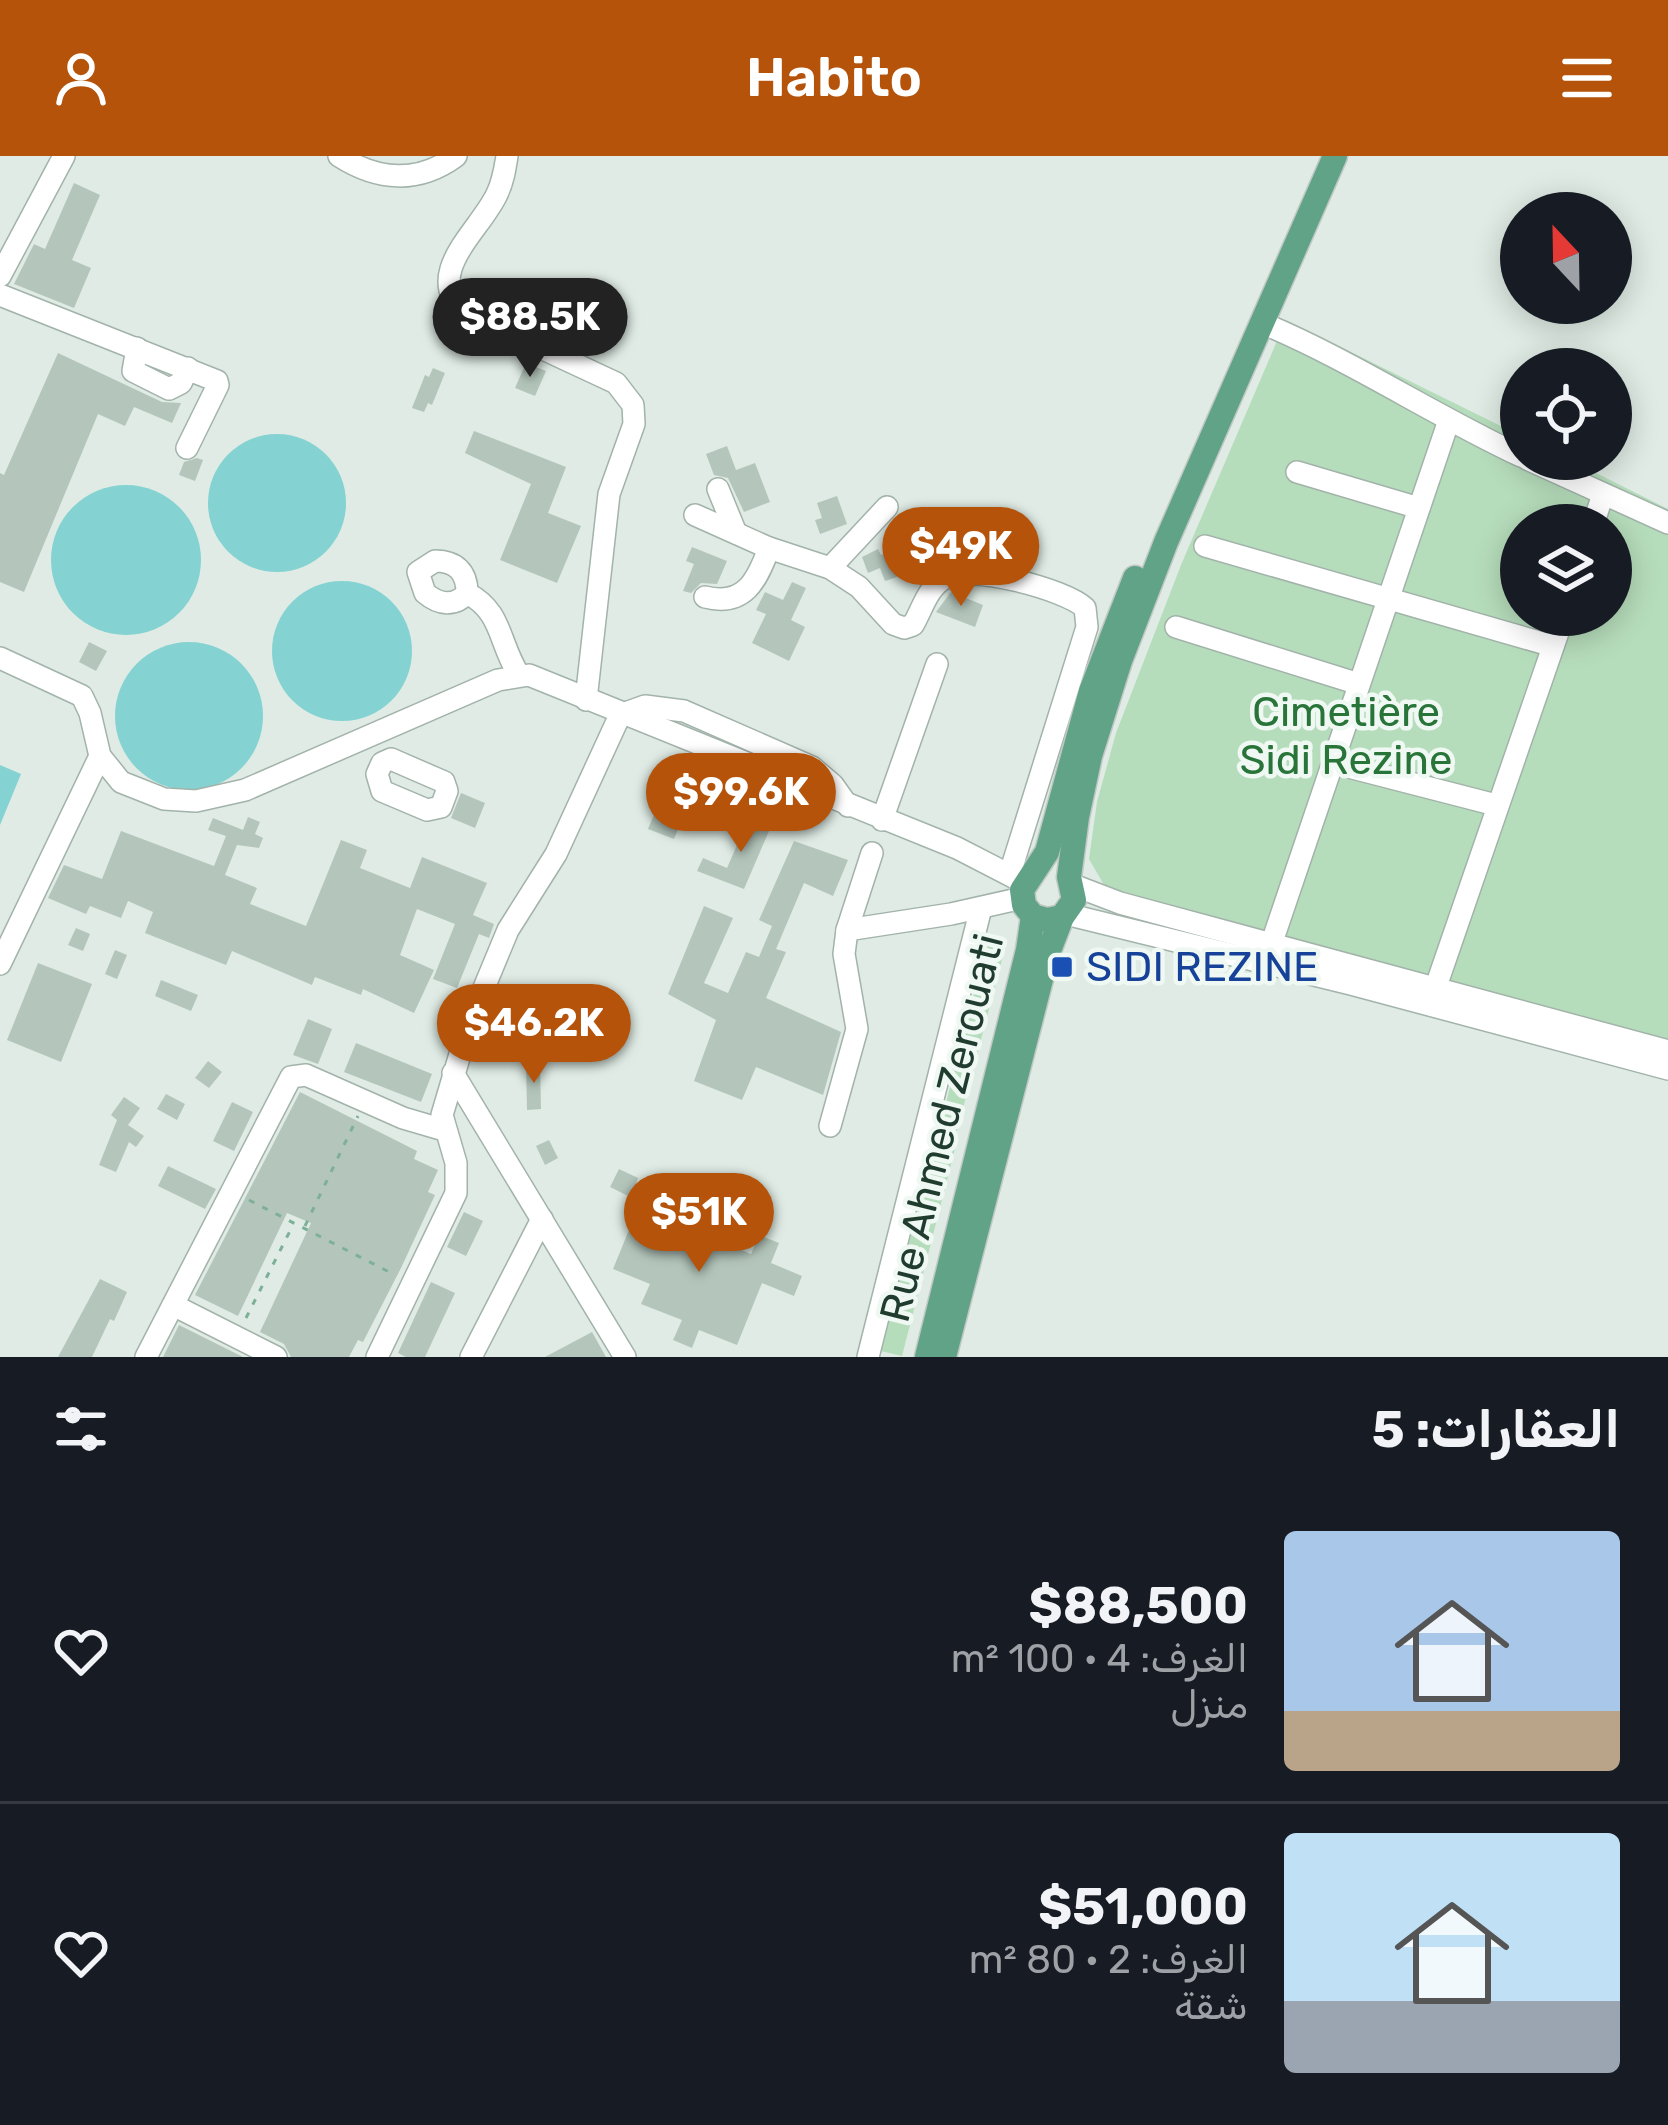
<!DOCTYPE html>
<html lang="ar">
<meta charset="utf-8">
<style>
body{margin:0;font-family:Rubik,Cairo,sans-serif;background:#20242c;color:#f1f3f6;direction:rtl;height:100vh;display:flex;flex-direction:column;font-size:45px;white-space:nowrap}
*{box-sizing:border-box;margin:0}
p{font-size:39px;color:#9ea1a6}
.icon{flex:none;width:66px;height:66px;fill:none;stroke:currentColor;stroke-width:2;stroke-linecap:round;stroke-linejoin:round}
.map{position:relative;height:1201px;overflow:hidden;direction:ltr}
.details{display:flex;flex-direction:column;background:#171b24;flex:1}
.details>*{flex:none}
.needle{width:78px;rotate:338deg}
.tools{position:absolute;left:1500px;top:36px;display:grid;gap:24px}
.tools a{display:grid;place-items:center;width:132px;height:132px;border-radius:50%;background:#171b24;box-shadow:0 6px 30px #0003;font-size:60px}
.price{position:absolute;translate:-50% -102px;padding:0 27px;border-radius:42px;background:#b45309;color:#fff;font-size:39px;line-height:78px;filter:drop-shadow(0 3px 6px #0008)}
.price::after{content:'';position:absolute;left:50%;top:72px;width:36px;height:27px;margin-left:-18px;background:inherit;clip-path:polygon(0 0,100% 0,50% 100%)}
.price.current{background:#222;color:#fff}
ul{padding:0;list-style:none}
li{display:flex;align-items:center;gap:36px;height:300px;padding:0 48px}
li+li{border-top:3px solid #363941}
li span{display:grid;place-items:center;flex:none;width:336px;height:240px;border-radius:12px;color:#555}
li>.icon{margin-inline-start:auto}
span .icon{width:144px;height:144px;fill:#fffc;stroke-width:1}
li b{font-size:51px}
h2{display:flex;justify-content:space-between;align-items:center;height:144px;padding:0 48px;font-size:51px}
header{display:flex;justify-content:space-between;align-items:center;height:156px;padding:0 48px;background:#b45309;color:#fff;font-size:54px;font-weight:600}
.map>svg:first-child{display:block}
.green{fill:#b6ddbb;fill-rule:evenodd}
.water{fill:#84d3d2}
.building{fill:#b4c6bc}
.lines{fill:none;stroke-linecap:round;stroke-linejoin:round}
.minor-casing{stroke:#a2b3aa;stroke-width:24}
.major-casing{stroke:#c0c8c5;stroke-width:27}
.path{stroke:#7eb098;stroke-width:3;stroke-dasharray:6 9;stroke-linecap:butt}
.minor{stroke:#fff;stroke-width:21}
.major{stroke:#61a387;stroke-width:24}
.transit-dot{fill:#1a4fb4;stroke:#eff8f2;stroke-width:4.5}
.labels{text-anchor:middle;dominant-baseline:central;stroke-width:9;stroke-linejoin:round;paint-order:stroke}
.park-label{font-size:42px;fill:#287439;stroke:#eff8f2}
.transit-label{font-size:42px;fill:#164399;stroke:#eff8f2;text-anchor:start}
.street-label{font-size:42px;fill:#1f3c2f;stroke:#eff8f2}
</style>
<header><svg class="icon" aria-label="menu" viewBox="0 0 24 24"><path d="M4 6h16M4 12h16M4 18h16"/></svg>Habito<svg class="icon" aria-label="person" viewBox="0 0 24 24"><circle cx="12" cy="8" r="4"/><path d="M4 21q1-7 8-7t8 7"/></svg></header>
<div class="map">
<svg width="1668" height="1201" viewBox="0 0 1668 1201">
<rect width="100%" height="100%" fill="#dfebe4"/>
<!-- green -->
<g class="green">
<path d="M1286,164l235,116v23h47l100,50v539l-561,-158 -18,-31 8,-57 19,-69 65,-168zM1521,369h90v90h-90z"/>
<polygon points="987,788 1005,792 957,975 940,970"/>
<polygon points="937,979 957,985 902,1200 881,1195"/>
</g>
<!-- water -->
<g class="water">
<circle cx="277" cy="347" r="69"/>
<circle cx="126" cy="404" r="75"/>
<circle cx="342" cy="495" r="70"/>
<circle cx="189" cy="560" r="74"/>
<polygon points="0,609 21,618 0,669"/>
</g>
<!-- building -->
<g class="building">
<polygon points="74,27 100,39 72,104 91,112 74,152 14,128 34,88 45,93"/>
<polygon points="58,197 162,246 181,247 172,267 134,251 125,270 98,258 24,436 0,426 0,317 4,319"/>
<polygon points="526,207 546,215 535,240 515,232"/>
<polygon points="433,212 445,217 432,249 428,247 424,256 412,252 425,219 429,221"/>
<polygon points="474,275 566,311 548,357 581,370 557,427 500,404 531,328 465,297"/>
<polygon points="727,290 736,314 755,307 770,346 744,356 728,322 714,319 706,298"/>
<polygon points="197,302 203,304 195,325 179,319 184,306"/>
<polygon points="837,340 847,368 820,378 815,364 822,362 817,347"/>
<polygon points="692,391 727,405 717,428 701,427 691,437 683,435 694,408 686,405"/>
<polygon points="903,391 912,416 885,425 880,412 868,417 862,401 878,393 881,399"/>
<polygon points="792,426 806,432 791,464 805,471 789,505 752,487 766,458 756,454 765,436 783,444"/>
<polygon points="951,436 983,449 975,471 936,456"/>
<polygon points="89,486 107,495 96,515 79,506"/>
<polygon points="668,625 694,635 674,683 648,673"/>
<polygon points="461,637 485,647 475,672 451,662"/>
<polygon points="750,659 772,668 744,733 697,715 703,702 727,712"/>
<polygon points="248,661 260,666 255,678 263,682 259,692 237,689 225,719 257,732 250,748 306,770 341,684 367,694 360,712 410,732 422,701 487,727 473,759 494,768 489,782 479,778 457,832 433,823 455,768 417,753 400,799 434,814 414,857 363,833 361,839 315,821 312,829 232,795 226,809 145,777 153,756 128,745 121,762 90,750 86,758 48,742 64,709 102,723 121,675 214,710 226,680 208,674 213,662 243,674"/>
<polygon points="794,685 848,704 833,740 804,727 776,793 786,796 766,842 841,876 823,939 756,911 742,944 694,925 716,864 668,838 704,750 733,762 704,827 728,837 746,796 759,801 772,770 759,764"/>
<polygon points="76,772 90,778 83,795 68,789"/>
<polygon points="115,794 127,799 117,823 105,818"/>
<polygon points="38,807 92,828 61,906 7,884"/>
<polygon points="161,824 198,839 191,855 155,840"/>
<polygon points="308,863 332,873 318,908 293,899"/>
<polygon points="356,887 432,918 421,946 344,916"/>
<polygon points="208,905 222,916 209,932 195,922"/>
<polygon points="540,906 541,953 527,954 526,907"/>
<polygon points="300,936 417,995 414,1003 438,1014 428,1036 435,1039 401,1112 363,1186 358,1184 349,1201 291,1201 284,1188 260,1176 311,1067 287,1057 238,1160 195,1139"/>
<polygon points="166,938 185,948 177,964 157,953"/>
<polygon points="124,941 140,952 128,969 144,980 136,991 129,986 116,1016 99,1009 117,964 111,959"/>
<polygon points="232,946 253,956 234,995 213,985"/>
<polygon points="549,984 558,1002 545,1009 536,990"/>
<polygon points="168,1010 216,1033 205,1053 158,1030"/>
<polygon points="619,1013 638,1022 632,1042 610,1031"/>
<polygon points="687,1046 705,1054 696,1075 751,1098 759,1079 779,1087 771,1107 802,1120 794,1140 762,1127 737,1189 699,1174 692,1192 673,1184 682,1164 641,1148 650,1128 613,1113 638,1052 678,1069"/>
<polygon points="464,1056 483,1065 466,1100 447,1091"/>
<polygon points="100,1123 127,1136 114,1165 110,1163 92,1201 58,1201"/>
<polygon points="431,1126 455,1137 425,1201 406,1201 398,1197"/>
<polygon points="179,1169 243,1201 163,1201"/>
<polygon points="592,1176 606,1201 545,1201"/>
</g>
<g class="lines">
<defs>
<g id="minor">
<path d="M339,0c39,25 79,28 117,0"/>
<path d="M507,0c-2,13 -4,26 -10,38 -17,37 -75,79 -33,118l152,71 17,22 1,19 -25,70 -23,206"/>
<polyline points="0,120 64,0"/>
<polyline points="0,139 217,225 218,229 187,292"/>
<path d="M1262,167c89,37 171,92 259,133"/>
<polyline points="137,192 133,215 169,233 181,227 188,212"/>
<polyline points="1527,303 1668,367"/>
<polyline points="1297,316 1419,352"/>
<polyline points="718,333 736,377"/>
<path d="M695,359l74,33 61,20 29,19 34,37 11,4 9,-3c9,-15 14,-36 30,-46 24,-16 122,10 142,29l2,19 -77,246"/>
<polyline points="1593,369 1603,338"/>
<polyline points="1205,390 1553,490"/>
<path d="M435,405c21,0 32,11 32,32 -12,14 -28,12 -42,0l-7,-21z"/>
<polyline points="830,412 887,351"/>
<path d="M467,437c36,19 31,49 52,82"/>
<path d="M705,441c39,10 52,-16 64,-49"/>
<polyline points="1176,471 1359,528"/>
<polyline points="0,502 82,540 90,557 100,600 121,626 164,643 196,645 245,634 498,524 529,519 957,692 1025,727"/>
<polygon points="391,603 444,626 447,635 441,651 427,654 382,635 377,618 382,607"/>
<polyline points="1333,607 1496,649"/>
<polyline points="882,664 937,508"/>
<polyline points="1073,729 1120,747 1668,895"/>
<polyline points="1066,758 1351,828 1668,913"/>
<polyline points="847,774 951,758 1022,742"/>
<polyline points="1271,789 1448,267"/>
<polyline points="0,808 100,600"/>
<polyline points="1432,842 1564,459"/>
<polyline points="453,917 625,1201"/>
<polyline points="830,970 857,873 844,798 847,774 872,697"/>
<polyline points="173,1149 276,1201"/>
<polyline points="146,1201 291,921 306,919 403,962 444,974"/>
<polyline points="377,1201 456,1037 456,1007 442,959 469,868 508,774 556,698 620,559 645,550 684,555 812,611 833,629 848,650"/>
<polyline points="471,1201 542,1063"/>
<polyline points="868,1201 981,752"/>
</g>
<g id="major">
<polyline points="1062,761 1047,764 1033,760 1024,749 1022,734 1047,696 1091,535 1135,422"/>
<polyline points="927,1201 1028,794 1033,760"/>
<polyline points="944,1201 1047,800 1062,761 1074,744 1069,721 1077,661 1090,600 1120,505 1166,386 1335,0"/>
</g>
</defs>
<!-- minor casing -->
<use href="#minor" class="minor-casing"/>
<!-- major casing -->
<use href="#major" class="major-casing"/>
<!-- path -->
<g class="path">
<polyline points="249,1044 395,1119"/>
<polyline points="305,1070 358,960"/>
<polyline points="246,1162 293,1069"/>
</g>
<!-- minor -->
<use href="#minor" class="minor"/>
<!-- major -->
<use href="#major" class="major"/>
</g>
<!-- markers -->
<rect class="transit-dot" x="1050" y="799" width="24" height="24" rx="6"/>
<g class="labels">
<!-- park labels -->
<g class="park-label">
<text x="1346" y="556">Cimetière<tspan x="1346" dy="48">Sidi Rezine</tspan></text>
</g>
<!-- transit labels -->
<g class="transit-label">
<text x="1086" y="811">SIDI REZINE</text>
</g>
<!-- street labels -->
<g class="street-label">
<text transform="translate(942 972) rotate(-76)">Rue Ahmed Zerouati</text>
</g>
</g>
</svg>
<div class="tools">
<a><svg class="needle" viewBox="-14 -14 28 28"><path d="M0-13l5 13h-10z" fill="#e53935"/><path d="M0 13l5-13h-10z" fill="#9ea1a6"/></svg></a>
<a><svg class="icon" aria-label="locate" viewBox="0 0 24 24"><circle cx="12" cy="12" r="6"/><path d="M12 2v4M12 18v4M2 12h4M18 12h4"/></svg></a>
<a><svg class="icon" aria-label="layers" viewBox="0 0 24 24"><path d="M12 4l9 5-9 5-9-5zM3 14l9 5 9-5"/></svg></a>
</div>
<b class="price current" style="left:530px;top:224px">$88.5K</b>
<b class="price" style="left:961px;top:453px">$49K</b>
<b class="price" style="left:741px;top:699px">$99.6K</b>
<b class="price" style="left:534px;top:930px">$46.2K</b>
<b class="price" style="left:699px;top:1119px">$51K</b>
</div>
<section class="details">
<h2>العقارات: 5<svg class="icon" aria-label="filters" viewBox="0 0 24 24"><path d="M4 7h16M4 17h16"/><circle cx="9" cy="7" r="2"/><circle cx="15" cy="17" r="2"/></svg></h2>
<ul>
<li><span style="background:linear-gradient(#a9c7e8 75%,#b9a48a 0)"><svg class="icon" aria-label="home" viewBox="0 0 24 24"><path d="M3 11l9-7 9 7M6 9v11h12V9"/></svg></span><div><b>$88,500</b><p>الغرف: 4 · 100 m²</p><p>منزل</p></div><svg class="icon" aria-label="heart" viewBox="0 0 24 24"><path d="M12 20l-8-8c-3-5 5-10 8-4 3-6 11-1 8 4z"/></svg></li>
<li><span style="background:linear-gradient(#bfe0f5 70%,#9aa5b1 0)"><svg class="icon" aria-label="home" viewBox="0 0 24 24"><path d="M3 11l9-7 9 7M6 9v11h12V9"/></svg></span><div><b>$51,000</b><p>الغرف: 2 · 80 m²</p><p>شقة</p></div><svg class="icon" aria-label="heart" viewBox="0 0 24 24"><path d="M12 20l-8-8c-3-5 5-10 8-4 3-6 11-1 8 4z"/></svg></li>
</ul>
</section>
